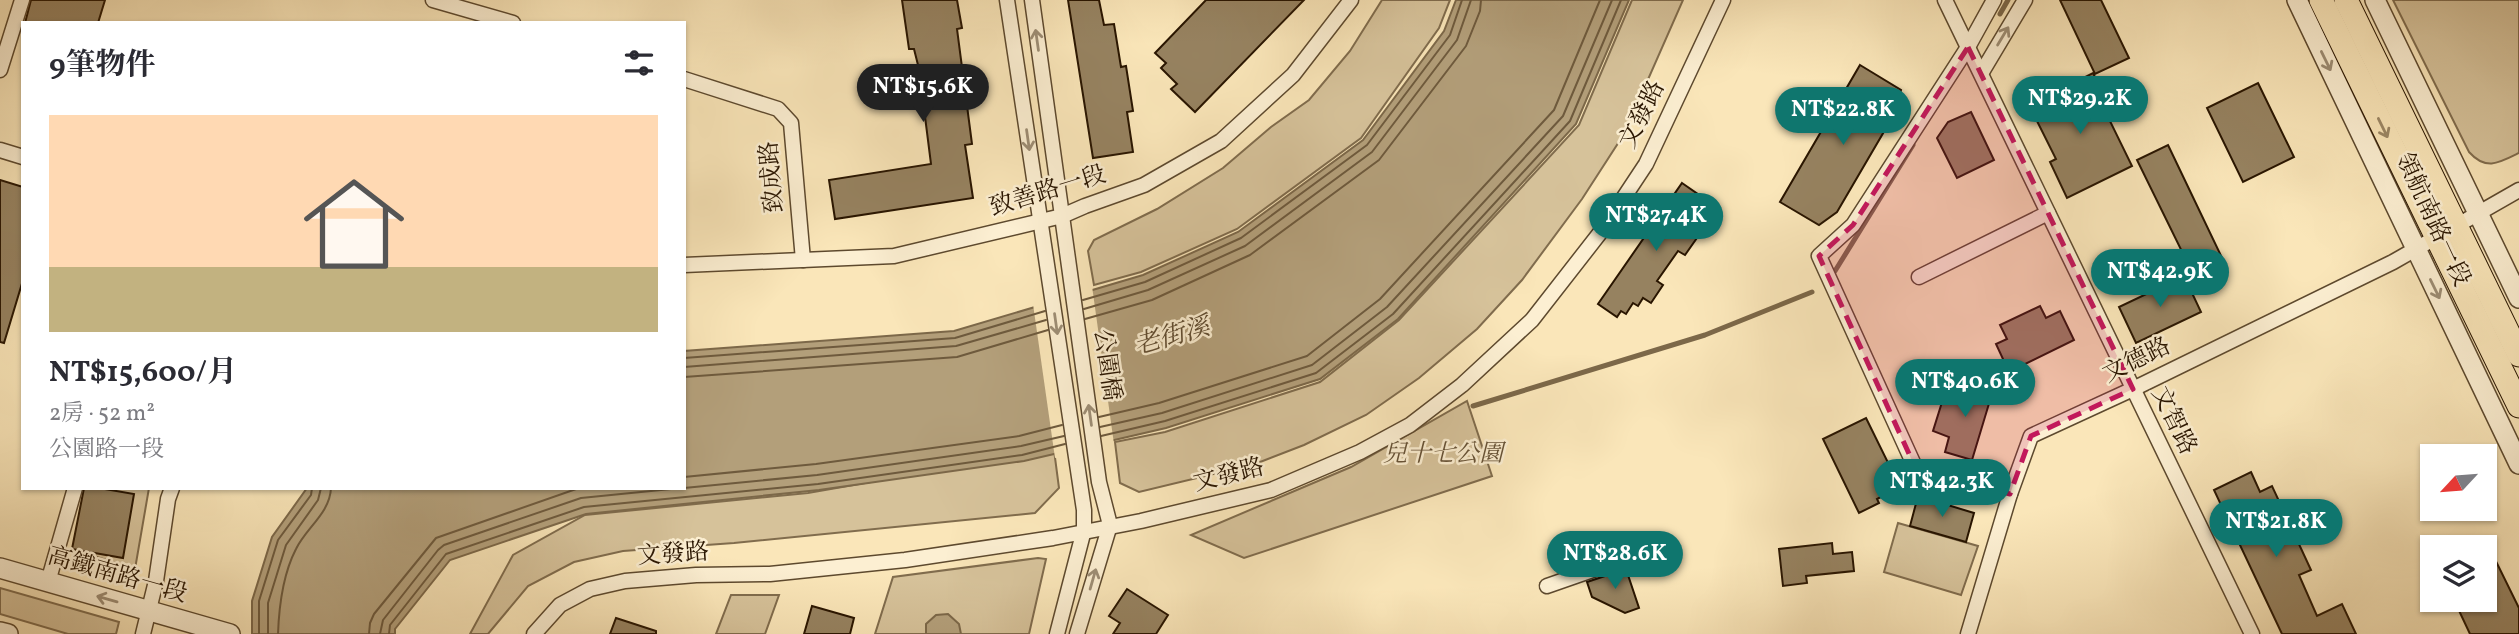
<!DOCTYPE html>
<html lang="zh-TW">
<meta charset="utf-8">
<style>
body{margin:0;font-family:Vollkorn,"Noto Serif TC",serif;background:#f2f2f3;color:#2b2b33;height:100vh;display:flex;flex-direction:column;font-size:26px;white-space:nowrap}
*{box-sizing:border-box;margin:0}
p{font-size:23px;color:#7c7c81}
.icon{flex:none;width:38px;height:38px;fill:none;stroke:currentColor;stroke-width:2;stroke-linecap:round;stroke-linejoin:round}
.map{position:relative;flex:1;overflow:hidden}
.panel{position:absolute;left:21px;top:21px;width:665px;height:469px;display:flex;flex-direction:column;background:#fff;border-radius:0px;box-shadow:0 2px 5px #0004}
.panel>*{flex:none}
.needle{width:46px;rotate:244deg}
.tools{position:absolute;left:2420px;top:444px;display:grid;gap:14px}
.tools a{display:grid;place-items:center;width:77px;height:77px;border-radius:0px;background:#fff;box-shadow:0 2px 5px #0004;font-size:35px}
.price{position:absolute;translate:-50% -60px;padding:0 16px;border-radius:24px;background:#0f766e;color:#fff;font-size:23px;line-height:46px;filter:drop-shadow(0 2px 4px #0008)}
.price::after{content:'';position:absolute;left:50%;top:42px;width:21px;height:16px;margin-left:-10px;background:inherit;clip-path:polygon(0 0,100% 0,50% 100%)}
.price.active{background:#222;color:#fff}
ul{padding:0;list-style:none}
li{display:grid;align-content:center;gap:14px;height:371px;padding:0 28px}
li+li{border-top:2px solid #e1e1e2}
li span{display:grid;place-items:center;height:217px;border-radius:0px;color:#555}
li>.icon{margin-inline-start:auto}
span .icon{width:126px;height:126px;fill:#fffc;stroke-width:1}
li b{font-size:30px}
h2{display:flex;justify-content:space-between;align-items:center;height:84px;padding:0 28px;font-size:30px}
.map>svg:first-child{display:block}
.green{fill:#d6c29a;stroke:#806c4d;stroke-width:2}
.water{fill:#b39f7a;stroke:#7c6849;stroke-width:2}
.pier{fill:#fae6b9}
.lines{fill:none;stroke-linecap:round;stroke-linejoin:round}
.shore{stroke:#6e5a3d;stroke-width:2}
.stream{stroke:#7c6849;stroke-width:5}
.building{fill:#968260;stroke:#291500;stroke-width:2}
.minor-casing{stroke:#5d492e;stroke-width:17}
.tertiary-casing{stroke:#5d492e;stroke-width:22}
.primary-casing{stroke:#291500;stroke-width:25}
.minor{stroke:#fcefd2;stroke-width:14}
.tertiary{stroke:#fcefd2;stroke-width:19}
.primary{stroke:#fae6b9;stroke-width:23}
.oneway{stroke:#9d8d74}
.oneway2{stroke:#9c8866}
.marked{fill:#c2185b;fill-opacity:0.2;stroke:#c2185b;stroke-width:5;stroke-dasharray:14 9;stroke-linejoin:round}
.labels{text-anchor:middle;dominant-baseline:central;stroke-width:5;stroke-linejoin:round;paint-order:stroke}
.street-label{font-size:24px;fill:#291500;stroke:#fcefd2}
.park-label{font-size:24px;font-style:italic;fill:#665236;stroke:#fcefd2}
.water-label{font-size:26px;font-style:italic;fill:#604c31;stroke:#fcefd2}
</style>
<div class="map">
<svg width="2519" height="634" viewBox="0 0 2519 634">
<rect width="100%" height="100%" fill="#fae6b9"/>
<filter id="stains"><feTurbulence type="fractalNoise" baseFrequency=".00286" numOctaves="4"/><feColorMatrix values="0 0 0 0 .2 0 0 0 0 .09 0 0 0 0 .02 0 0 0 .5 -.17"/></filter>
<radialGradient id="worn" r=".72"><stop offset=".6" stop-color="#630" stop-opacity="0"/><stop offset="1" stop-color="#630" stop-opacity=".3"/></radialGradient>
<!-- green -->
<g class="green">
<polygon points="1382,0 1450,0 1439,28 1361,138 1237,229 1141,272 1094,285 1088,251 1094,240 1157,209 1223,168 1271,127 1309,100 1350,51"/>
<polygon points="1632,0 1683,0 1624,134 1582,199 1522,280 1477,329 1419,378 1366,415 1304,445 1255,464 1139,492 1120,483 1115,442 1165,432 1320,382 1399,320 1579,125"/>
<path d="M2393,0h126v153c-20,10 -33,18 -50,-1z"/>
<polygon points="1467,401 1492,476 1244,558 1191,535 1351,467"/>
<polygon points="1054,450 1059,488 1035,513 734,543 623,551 574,562 528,586 488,634 470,634 513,555 585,515 808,493"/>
<polygon points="93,488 149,488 135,569 75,550"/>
<polygon points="1898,523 1978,546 1961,595 1884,572"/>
<polygon points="1038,558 1046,559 1029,634 875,634 893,577"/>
<polygon points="0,588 119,622 116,634 68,634 0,614"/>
<polygon points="731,595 779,595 765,634 716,634"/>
</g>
<!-- water -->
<g class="water">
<polygon points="1456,0 1629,0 1576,124 1398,319 1320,379 1166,428 1024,461 819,490 586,514 450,560 395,629 395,634 252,634 252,601 272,537 307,488 684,488 684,351 954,331 1143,275 1238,232 1363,140 1444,31"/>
<polygon points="948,614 959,624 961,634 926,634 926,624 936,615"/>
</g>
<!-- pier -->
<polygon class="pier" points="1092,286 1114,444 1055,458 1033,304"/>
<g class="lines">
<!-- shore -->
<g class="shore">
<polyline points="1083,300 1145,282 1241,238 1367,145 1450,35 1462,0"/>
<polyline points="1084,309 1148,290 1245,246 1372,152 1457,40 1471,0"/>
<polyline points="1085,319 1152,300 1250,255 1379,160 1466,46 1480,11 1481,0"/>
<polyline points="684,358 955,338 1045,311"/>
<polyline points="684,367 956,346 1046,320"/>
<polyline points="684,377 957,357 1048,330"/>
<polyline points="1099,417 1159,403 1307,356 1380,299 1554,110 1600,0"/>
<polyline points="1100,427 1162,413 1312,365 1387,307 1563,116 1612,0"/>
<polyline points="1101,436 1165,421 1316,373 1393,314 1570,121 1621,0"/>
<polyline points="684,477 816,464 1019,436 1062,425"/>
<polyline points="684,488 817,475 1021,446 1064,436"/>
<polyline points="259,634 259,601 278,540 311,495 312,488"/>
<polyline points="268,634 268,603 286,545 318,500 321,488"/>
<path d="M278,634c1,-28 5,-60 18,-85 10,-21 34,-36 35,-61"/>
<polyline points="369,634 370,623 374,614 436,538 579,488"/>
<polyline points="380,634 383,620 438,550 444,545 581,498 681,488"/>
<polyline points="389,634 390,625 446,554 584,507 818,484 1022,455 1065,444"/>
</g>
<!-- stream -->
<g class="stream">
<polyline points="2000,14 2008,0"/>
<polyline points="1835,271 1913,145"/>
<polyline points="1473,406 1705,335 1812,292"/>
</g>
</g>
<!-- building -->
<g class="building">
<polygon points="31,0 105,0 98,23 25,23"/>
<polygon points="902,0 957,0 962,28 957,29 972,144 965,145 973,198 835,219 829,180 931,164 919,69 914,49 909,49"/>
<polygon points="1068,0 1099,0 1104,25 1114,24 1121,67 1126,66 1133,111 1127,112 1133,152 1093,158"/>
<polygon points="1206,0 1304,0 1195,112 1171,89 1177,84 1161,68 1166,63 1155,53"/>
<polygon points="2060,0 2101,0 2129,58 2095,74"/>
<polygon points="1860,65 1901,90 1896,111 1837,212 1819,225 1780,202"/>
<polygon points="2093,73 2111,110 2106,113 2132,166 2067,198 2050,162 2056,159 2029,105"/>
<polygon points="2258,83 2294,157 2243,182 2207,108"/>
<polygon points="1971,112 1994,160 1957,178 1937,138 1948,122"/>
<polygon points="2168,145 2224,262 2194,276 2137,160"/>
<polygon points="0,180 23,187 23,280 4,343 0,342"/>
<polygon points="1682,183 1702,197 1699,200 1705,204 1700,211 1705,214 1699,222 1702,224 1696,233 1699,235 1685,255 1678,251 1657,281 1663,285 1651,303 1643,298 1638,306 1633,303 1626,314 1621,311 1617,317 1598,304"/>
<polygon points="2184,276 2201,312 2136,343 2119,307"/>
<polygon points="2040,306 2046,318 2060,311 2074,340 2009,372 1996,344 2007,339 2000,325"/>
<polygon points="1967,378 1994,387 1972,460 1945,452 1949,437 1933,431 1943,399 1959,404"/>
<polygon points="1866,418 1900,487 1877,499 1879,503 1859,513 1823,439"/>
<polygon points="2251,472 2260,492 2272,486 2311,570 2299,575 2317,616 2342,604 2356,634 2282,634 2214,490"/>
<polygon points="84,488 99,488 134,494 123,558 72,549"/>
<polygon points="1918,496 1974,513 1966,542 1910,526"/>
<polygon points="2485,539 2519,608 2519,634 2470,634 2454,600 2485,600"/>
<polygon points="1832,543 1833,554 1852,552 1854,571 1806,576 1807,583 1783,586 1779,549"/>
<polygon points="1626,569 1639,608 1625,613 1592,597 1587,582"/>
<polygon points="1127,589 1168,615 1156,634 1113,634 1120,623 1109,616"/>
<polygon points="812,606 854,618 850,634 804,634"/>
<polygon points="616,618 656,631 656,634 610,634"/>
</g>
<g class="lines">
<defs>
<g id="minor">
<polyline points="433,0 513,23"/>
<polyline points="1007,0 1084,510 1084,530 1057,634"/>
<polyline points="1032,0 1099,482 1110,525"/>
<polyline points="1945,0 2252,634"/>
<polyline points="1994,0 1968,47 1853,225 1819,256 1915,467 2010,494"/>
<polyline points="0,70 22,0"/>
<polyline points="1982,72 2025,0"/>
<polyline points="684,79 778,109 791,123 803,260"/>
<polyline points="0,150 23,157"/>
<polyline points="684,265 894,256 1062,216 1085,206 1144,185 1221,141 1293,75 1351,0"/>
<polyline points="1919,277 2048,213"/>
<polyline points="48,582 75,488"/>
<polyline points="1547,586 1633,556"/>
<polyline points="143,634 156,581 168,499 172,488"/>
<polyline points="534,634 560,605 590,589 625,581 696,575 770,574 905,560 1053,538 1141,521 1271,490 1360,452 1410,425 1462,385 1532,320 1603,229 1646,164 1723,0"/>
<polyline points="1077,634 1110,525"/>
<polyline points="1968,634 2010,494 2031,436 2133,389 2393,262 2519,190"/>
</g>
<g id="tertiary">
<polyline points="2297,0 2519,464"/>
<polyline points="2375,0 2519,298"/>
<polyline points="0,568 230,634"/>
<polyline points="0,632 8,634"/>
</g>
<g id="primary">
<polyline points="2321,0 2519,406"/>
<polyline points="2346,0 2519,355"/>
</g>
</defs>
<!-- minor casing -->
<use href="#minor" class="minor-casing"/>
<!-- tertiary casing -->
<use href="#tertiary" class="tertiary-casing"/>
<!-- primary casing -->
<use href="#primary" class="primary-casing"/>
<!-- minor -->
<use href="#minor" class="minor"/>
<!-- tertiary -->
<use href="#tertiary" class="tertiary"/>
<!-- primary -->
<use href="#primary" class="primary"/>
</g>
<!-- one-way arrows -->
<defs><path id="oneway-shaft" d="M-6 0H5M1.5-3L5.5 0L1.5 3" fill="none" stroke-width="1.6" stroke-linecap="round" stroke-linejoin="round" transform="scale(1.75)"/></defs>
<g class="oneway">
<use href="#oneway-shaft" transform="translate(2003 36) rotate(-59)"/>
<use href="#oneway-shaft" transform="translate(1037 40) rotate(-98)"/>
<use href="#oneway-shaft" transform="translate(2326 61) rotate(64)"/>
<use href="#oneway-shaft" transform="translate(1028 140) rotate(82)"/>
<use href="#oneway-shaft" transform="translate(2435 289) rotate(64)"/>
<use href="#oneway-shaft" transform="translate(1056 324) rotate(82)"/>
<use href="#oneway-shaft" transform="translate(1090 415) rotate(-98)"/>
<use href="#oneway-shaft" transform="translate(1093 579) rotate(-74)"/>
<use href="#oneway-shaft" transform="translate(107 599) rotate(-164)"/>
</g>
<use class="oneway2" href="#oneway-shaft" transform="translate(2383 128) rotate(64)"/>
<!-- marked area -->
<path class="marked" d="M1968,47l165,342 -102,47 -21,58 -95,-27 -96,-211 34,-31z"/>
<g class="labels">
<!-- street labels -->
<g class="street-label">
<text transform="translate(1643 115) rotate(-64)">文發路</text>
<text transform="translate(773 177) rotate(-95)">致成路</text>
<text transform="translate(1048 192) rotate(-17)">致善路一段</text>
<text transform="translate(2432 220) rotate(65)">領航南路一段</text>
<text transform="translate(2137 361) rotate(-26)">文德路</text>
<text transform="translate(1106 365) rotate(82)">公園橋</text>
<text transform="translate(2173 421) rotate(64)">文智路</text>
<text transform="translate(1229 476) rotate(-14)">文發路</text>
<text transform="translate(673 555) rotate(-4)">文發路</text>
<text transform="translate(117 576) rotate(16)">高鐵南路一段</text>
</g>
<!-- park labels -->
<g class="park-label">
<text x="1443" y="455">兒十七公園</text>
</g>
<!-- water labels -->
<g class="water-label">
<text transform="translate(1172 337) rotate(-16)">老街溪</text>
</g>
</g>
<rect width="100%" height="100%" filter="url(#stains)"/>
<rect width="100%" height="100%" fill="url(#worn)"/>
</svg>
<div class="tools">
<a><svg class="needle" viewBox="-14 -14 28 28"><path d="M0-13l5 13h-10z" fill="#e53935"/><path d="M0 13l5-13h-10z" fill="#7c7c81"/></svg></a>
<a><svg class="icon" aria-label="layers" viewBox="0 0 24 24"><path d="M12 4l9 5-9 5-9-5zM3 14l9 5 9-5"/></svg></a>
</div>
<b class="price active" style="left:923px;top:124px">NT$15.6K</b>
<b class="price" style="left:2080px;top:136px">NT$29.2K</b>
<b class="price" style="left:1843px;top:147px">NT$22.8K</b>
<b class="price" style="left:1656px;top:253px">NT$27.4K</b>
<b class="price" style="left:2160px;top:309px">NT$42.9K</b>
<b class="price" style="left:1965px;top:419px">NT$40.6K</b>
<b class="price" style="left:1942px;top:519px">NT$42.3K</b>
<b class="price" style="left:2276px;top:559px">NT$21.8K</b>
<b class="price" style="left:1615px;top:591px">NT$28.6K</b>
<section class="panel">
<h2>9筆物件<svg class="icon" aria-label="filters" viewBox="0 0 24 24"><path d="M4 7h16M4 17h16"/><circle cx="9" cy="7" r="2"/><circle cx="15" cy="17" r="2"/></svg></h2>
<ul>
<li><span style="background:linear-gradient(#ffd9b3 70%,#c2b280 0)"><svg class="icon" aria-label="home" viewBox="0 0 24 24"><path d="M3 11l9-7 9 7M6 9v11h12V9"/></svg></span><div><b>NT$15,600/月</b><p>2房 · 52 m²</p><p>公園路一段</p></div></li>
</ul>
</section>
</div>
